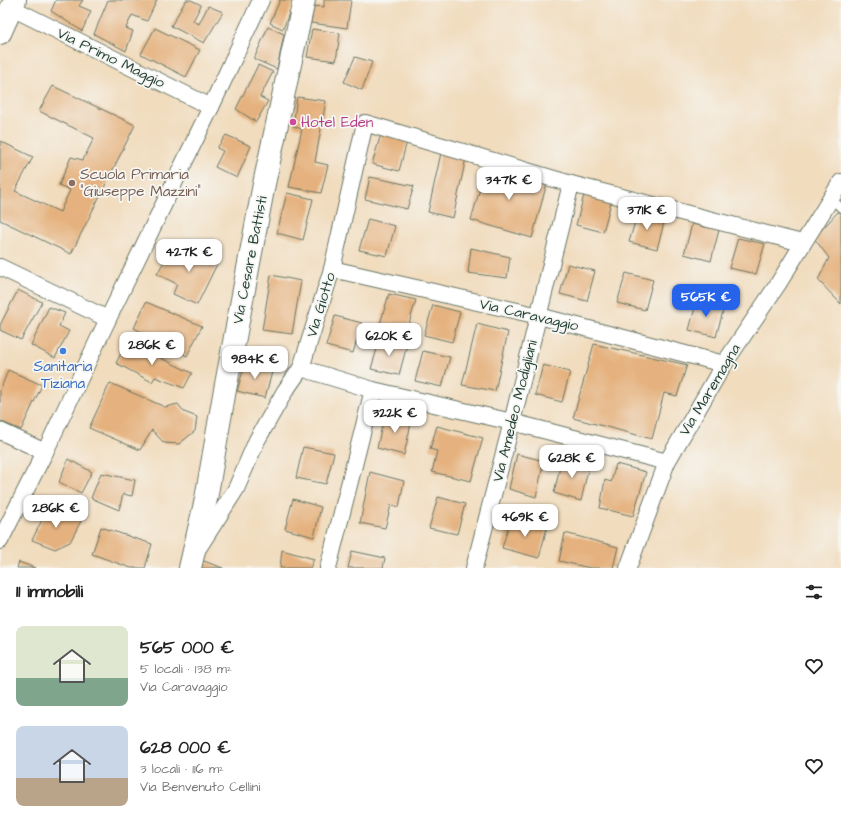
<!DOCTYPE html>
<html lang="it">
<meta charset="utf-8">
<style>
body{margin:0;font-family:"Architects Daughter",sans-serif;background:#f6f6f6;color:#222;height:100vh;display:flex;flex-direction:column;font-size:15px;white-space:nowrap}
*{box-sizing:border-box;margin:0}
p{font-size:13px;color:#767676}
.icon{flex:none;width:22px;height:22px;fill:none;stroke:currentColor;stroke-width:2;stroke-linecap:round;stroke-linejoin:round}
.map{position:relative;height:568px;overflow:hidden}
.side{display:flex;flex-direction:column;background:#fff;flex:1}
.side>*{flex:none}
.price{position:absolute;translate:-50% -34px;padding:0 9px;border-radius:8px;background:#fff;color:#222;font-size:13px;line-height:26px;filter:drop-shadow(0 1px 2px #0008)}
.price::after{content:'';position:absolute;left:50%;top:24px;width:12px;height:9px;margin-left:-6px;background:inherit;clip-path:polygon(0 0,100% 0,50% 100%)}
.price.selected{background:#2563eb;color:#fff}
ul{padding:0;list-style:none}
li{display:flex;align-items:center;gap:12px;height:100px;padding:0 16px}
li span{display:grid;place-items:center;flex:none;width:112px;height:80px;border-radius:8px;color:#555}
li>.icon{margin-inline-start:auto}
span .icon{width:48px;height:48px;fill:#fffc;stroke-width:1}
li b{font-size:17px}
h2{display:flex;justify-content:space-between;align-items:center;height:48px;padding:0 16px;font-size:17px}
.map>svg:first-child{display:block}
.building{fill:#e5b27f}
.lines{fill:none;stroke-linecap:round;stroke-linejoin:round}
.lane-casing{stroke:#687564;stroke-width:10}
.street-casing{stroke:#687564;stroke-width:18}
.primary-casing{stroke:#687564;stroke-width:24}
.lane{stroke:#fff;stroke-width:8}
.street{stroke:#fff;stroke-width:16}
.primary{stroke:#fff;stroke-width:22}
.hotel-dot{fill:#d1479c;stroke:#f6f6f2;stroke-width:1.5}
.education-dot{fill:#8d6e63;stroke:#f6f6f2;stroke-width:1.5}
.shop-dot{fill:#3f7fe0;stroke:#f6f6f2;stroke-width:1.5}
.labels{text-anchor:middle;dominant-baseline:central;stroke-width:3.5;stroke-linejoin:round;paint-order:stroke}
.street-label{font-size:15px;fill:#1f3d34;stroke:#f6f6f2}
.hotel-label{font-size:15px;fill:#b23c85;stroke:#f6f6f2;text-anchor:start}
.education-label{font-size:15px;fill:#785e54;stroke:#f6f6f2;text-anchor:start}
.shop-label{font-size:15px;fill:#366cbe;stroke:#f6f6f2}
</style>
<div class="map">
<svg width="841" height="568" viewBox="0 0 841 568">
<rect width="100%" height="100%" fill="#f6f6f2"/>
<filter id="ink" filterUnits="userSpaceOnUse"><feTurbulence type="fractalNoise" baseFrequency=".025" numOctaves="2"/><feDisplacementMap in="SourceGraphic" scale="8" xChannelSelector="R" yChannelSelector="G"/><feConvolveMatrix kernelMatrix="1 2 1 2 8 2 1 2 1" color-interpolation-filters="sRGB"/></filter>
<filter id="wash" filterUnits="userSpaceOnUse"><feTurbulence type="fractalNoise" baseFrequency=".012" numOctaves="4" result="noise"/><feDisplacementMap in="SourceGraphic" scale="16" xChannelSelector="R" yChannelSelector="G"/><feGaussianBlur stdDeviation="0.9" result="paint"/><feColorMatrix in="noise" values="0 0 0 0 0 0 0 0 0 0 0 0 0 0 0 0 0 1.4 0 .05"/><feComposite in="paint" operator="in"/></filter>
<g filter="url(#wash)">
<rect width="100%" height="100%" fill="#f1dcbd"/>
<g id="blocks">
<!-- building -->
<g class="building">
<polygon points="56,0 83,0 79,6 91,11 82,31 51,11"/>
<polygon points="108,0 157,0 147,21 132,15 126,28 133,31 126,51 94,34"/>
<polygon points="186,0 191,0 201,5 193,21 199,24 208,6 223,12 204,43 171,26"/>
<polygon points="280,0 294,0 283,29 270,23"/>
<polygon points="324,0 351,0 347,28 311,23 314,6 324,7"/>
<polygon points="268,27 284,34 277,69 254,59"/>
<polygon points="155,28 200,50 186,77 141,54"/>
<polygon points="312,29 340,33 336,61 307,57"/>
<polygon points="355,57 372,62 362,90 344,82"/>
<polygon points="258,65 273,72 260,97 268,101 256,122 236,109"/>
<polygon points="53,86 135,125 71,254 0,220 0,141 33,157 15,191 60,212 70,190 59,185 71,157 83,160 94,138 39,111"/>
<polygon points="297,97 326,101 315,162 328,165 321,193 289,187 302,129 293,126"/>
<polygon points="381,134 407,141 399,171 372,164"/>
<polygon points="226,135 251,146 237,178 215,167 223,151 217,148"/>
<polygon points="441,153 466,158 453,218 428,212"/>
<polygon points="487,164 547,183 532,238 471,220"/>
<polygon points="370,177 414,186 407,209 365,199"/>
<polygon points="287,193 313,199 303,240 277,233"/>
<polygon points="584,195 611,202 603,232 576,225"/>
<polygon points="839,211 841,213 841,304 818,280 829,258 814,238"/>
<polygon points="638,212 665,219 657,249 629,242"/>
<polygon points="368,219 395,226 387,256 359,250"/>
<polygon points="692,224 719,230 711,261 684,254"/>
<polygon points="738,238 765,244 756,274 729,268"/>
<polygon points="172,247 190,257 195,247 219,260 197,305 173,294 177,284 157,274"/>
<polygon points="471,248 510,257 507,278 468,273"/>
<polygon points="568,264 595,271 587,301 560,294"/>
<polygon points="626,273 653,280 645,310 617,303"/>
<polygon points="271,275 301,281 292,334 262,330"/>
<polygon points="18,290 42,302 21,340 0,330 0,325"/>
<polygon points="389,294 416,300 407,330 380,324"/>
<polygon points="697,300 724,307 716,337 689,330"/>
<polygon points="146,302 202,326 187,356 134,328"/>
<polygon points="433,305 460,312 452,342 424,335"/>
<polygon points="49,307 65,313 59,326 69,331 55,358 31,345"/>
<polygon points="335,316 362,323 353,353 326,346"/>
<polygon points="477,324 508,332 495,391 462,385"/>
<polygon points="380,339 407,345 399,375 371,369"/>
<polygon points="127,342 192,373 184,388 155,377 152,382 116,363"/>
<polygon points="594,344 687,365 677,396 664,393 652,439 573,418"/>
<polygon points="423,351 450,357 442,387 415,381"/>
<polygon points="246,361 273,368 265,398 237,391"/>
<polygon points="543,365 570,372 562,402 535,395"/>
<polygon points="8,370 42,385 21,430 0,421 0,391"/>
<polygon points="110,383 165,407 178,404 184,412 197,417 195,431 179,444 164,443 152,430 140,450 89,428"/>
<polygon points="385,413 412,419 404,455 377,448"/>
<polygon points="437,426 483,438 471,481 432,472 437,451 430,449"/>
<polygon points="303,447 334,453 326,484 296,478"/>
<polygon points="517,454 544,461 536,497 509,489"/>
<polygon points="562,458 589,465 581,501 554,493"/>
<polygon points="68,459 92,472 81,493 59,482"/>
<polygon points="616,464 646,472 633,516 600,508 605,480 611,482"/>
<polygon points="370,472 404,481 399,507 391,505 385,528 360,523"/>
<polygon points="101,473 135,480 132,496 123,494 119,510 91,498"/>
<polygon points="438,497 465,504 457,534 429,528"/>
<polygon points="293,499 321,507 314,537 285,529"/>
<polygon points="49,506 81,521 70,542 55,549 32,540"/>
<polygon points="511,518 547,527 539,558 502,548"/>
<polygon points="101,527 152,544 145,568 131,568 92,554"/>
<polygon points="565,533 618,547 613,568 590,568 559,561"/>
<polygon points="282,550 314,559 310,568 280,568"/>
<polygon points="352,551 385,558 383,568 348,568"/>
<polygon points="201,560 223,568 200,568"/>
<polygon points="19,562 35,568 17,568"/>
</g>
</g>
</g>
<g filter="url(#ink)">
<use href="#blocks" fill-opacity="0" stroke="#687564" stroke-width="1"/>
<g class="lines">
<defs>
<polyline id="lane" points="831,198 841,208"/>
<g id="street">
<polyline points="12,8 211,107"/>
<polyline points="0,267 108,319"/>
<polyline points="332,269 539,316 724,364"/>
<polyline points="301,368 373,390 512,422 667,462"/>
<polyline points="0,431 45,452"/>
<polyline points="0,541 45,452 108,319 211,107 261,0"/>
<polyline points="199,547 236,489 257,440 285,391 301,368 332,269 365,123 571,184 802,243"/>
<polyline points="328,568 373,390"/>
<polyline points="474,568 512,422 571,184"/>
<polyline points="628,568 667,462 724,364 778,284 841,182"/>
</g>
<g id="primary">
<polyline points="0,33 15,0"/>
<polyline points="190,568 206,499 224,395 264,184 304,0"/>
</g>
</defs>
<!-- lane casing -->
<use href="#lane" class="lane-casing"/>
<!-- street casing -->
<use href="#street" class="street-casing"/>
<!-- primary casing -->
<use href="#primary" class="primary-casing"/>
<!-- lane -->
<use href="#lane" class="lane"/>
<!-- street -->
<use href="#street" class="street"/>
<!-- primary -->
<use href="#primary" class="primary"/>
</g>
</g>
<!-- markers -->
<circle class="hotel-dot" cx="293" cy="122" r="4"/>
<circle class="education-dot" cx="72" cy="183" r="4"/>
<circle class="shop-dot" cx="63" cy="351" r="4"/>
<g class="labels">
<!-- street labels -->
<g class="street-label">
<text transform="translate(111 58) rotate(26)">Via Primo Maggio</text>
<text transform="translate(250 260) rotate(-79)">Via Cesare Battisti</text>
<text transform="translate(321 305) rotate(-73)">Via Giotto</text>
<text transform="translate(529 315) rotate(13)">Via Caravaggio</text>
<text transform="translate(710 390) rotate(-59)">Via Maremagna</text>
<text transform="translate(515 411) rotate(-76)">Via Amedeo Modigliani</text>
</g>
<!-- hotel labels -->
<g class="hotel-label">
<text x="301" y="122">Hotel Eden</text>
</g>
<!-- education labels -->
<g class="education-label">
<text x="80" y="174">Scuola Primaria<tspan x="80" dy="17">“Giuseppe Mazzini”</tspan></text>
</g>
<!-- shop labels -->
<g class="shop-label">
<text x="63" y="366">Sanitaria<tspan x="63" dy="17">Tiziana</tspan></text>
</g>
</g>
</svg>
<b class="price" style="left:509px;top:201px">347K €</b>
<b class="price" style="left:647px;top:231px">371K €</b>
<b class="price" style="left:189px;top:273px">427K €</b>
<b class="price selected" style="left:706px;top:318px">565K €</b>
<b class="price" style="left:389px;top:357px">620K €</b>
<b class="price" style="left:152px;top:366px">286K €</b>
<b class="price" style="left:255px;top:380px">984K €</b>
<b class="price" style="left:395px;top:434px">322K €</b>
<b class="price" style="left:572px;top:479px">628K €</b>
<b class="price" style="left:56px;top:529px">286K €</b>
<b class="price" style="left:525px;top:538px">469K €</b>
</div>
<section class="side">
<h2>11 immobili<svg class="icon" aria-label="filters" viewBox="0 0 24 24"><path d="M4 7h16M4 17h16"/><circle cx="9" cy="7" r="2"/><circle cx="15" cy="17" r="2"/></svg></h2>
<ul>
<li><span style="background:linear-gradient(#dfe7d0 65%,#7fa58c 0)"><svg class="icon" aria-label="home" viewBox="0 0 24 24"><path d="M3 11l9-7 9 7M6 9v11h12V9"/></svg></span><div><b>565 000 €</b><p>5 locali · 138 m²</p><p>Via Caravaggio</p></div><svg class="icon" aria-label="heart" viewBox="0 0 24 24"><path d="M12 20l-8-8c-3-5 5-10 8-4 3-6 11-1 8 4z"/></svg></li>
<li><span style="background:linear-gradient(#c9d6e8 65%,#b9a48a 0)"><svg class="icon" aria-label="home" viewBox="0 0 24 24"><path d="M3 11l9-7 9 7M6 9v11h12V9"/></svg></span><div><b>628 000 €</b><p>3 locali · 116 m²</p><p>Via Benvenuto Cellini</p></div><svg class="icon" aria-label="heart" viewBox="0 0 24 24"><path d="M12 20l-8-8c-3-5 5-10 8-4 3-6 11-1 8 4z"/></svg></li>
</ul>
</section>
